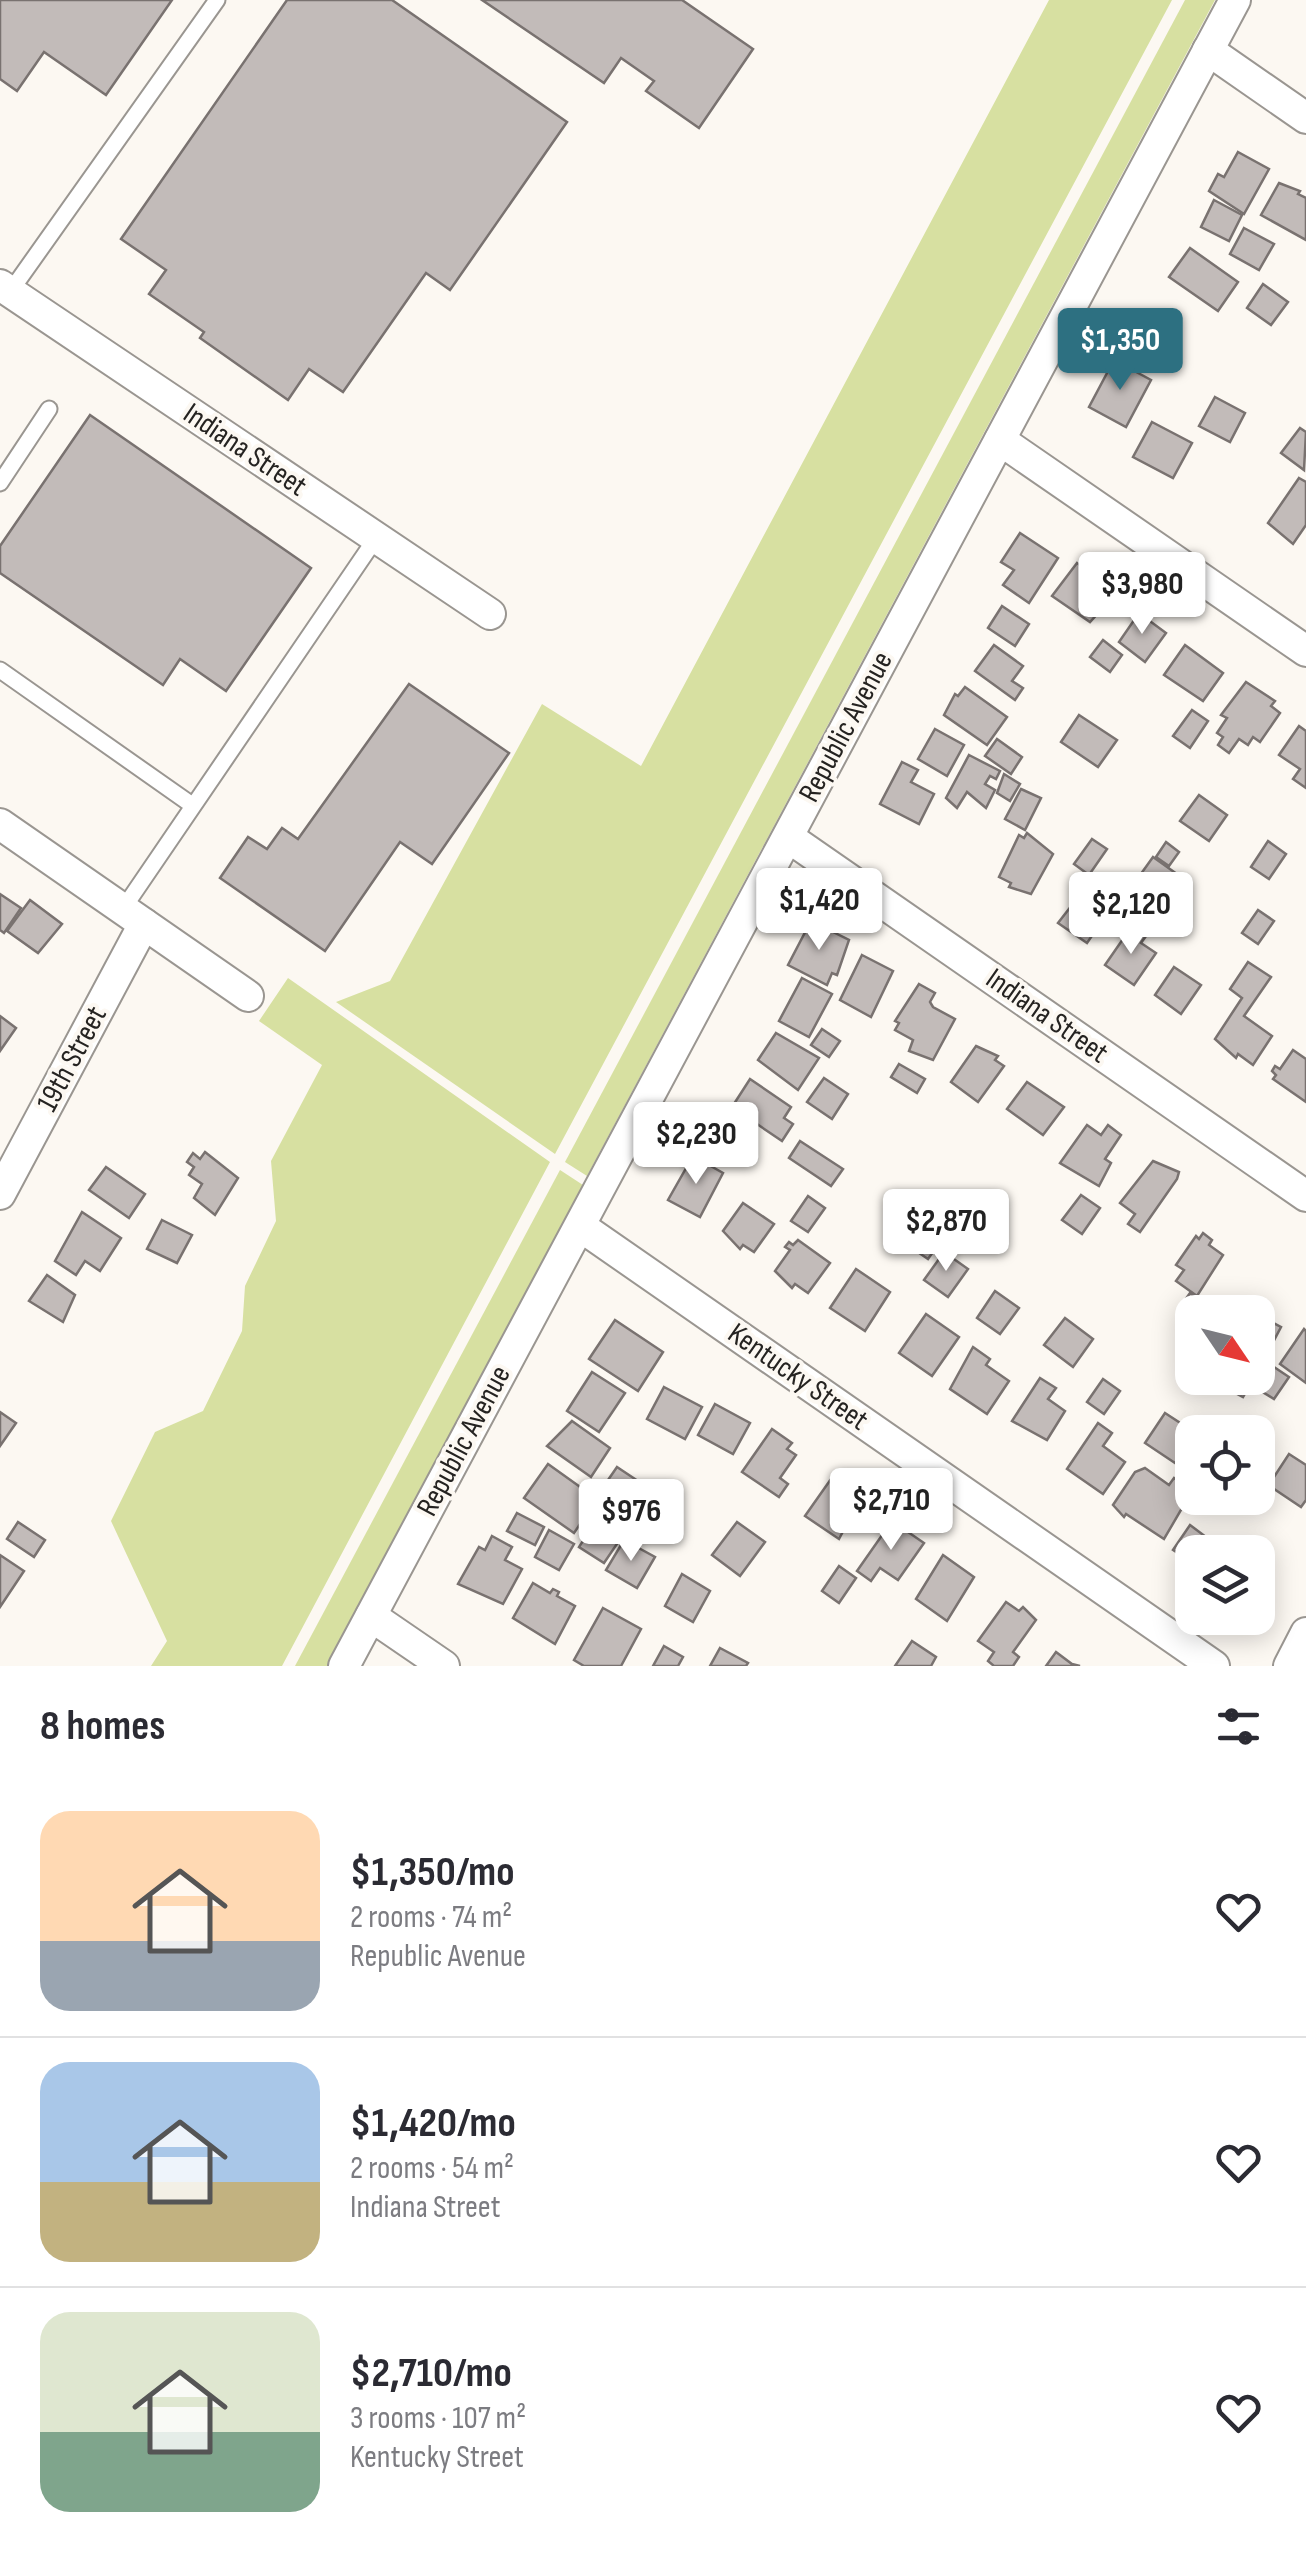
<!DOCTYPE html>
<meta charset="utf-8">
<style>
body{margin:0;font-family:"Sofia Sans Condensed",sans-serif;background:#f2f2f3;color:#2b2b33;height:100vh;display:flex;flex-direction:column;font-size:38px;white-space:nowrap}
*{box-sizing:border-box;margin:0}
p{font-size:32px;color:#7c7c81}
.icon{flex:none;width:55px;height:55px;fill:none;stroke:currentColor;stroke-width:2;stroke-linecap:round;stroke-linejoin:round}
.map{position:relative;height:1666px;overflow:hidden}
.panel{display:flex;flex-direction:column;background:#fff;flex:1}
.panel>*{flex:none}
.needle{width:65px;rotate:125deg}
.controls{position:absolute;left:1175px;top:1295px;display:grid;gap:20px}
.controls a{display:grid;place-items:center;width:100px;height:100px;border-radius:20px;background:#fff;box-shadow:0 5px 25px #0003;font-size:50px}
.price{position:absolute;translate:-50% -85px;padding:0 22px;border-radius:10px;background:#fff;color:#222;font-size:32px;line-height:65px;filter:drop-shadow(0 2px 5px #0008)}
.price::after{content:'';position:absolute;left:50%;top:60px;width:30px;height:22px;margin-left:-15px;background:inherit;clip-path:polygon(0 0,100% 0,50% 100%)}
.price.on{background:#2d7081;color:#fff}
ul{padding:0;list-style:none}
li{display:flex;align-items:center;gap:30px;height:250px;padding:0 40px}
li+li{border-top:2px solid #e1e1e2}
li span{display:grid;place-items:center;flex:none;width:280px;height:200px;border-radius:30px;color:#555}
li>.icon{margin-inline-start:auto}
span .icon{width:120px;height:120px;fill:#fffc;stroke-width:1}
li b{font-size:42px}
h2{display:flex;justify-content:space-between;align-items:center;height:120px;padding:0 40px;font-size:42px}
.map>svg:first-child{display:block}
.green{fill:#d7e0a1}
.building{fill:#c2bbb9;stroke:#797270;stroke-width:2.5}
.lines{fill:none;stroke-linecap:round;stroke-linejoin:round}
.lane-casing{stroke:#9a9691;stroke-width:19}
.street-casing{stroke:#9a9691;stroke-width:34}
.lane{stroke:#fff;stroke-width:15}
.street{stroke:#fff;stroke-width:30}
.labels{text-anchor:middle;dominant-baseline:central;stroke-width:8;stroke-linejoin:round;paint-order:stroke}
.street-label{font-size:30px;fill:#252321;stroke:#fcf8f2}
</style>
<div class="map">
<svg width="1306" height="1666" viewBox="0 0 1306 1666">
<rect width="100%" height="100%" fill="#fcf8f2"/>
<!-- green -->
<g class="green">
<polygon points="1049,0 1172,0 555,1154 336,1002 390,981 542,704 641,766"/>
<polygon points="1185,0 1215,0 587,1176 565,1162"/>
<polygon points="288,978 550,1162 282,1666 151,1666 167,1641 111,1521 155,1432 203,1411 242,1331 245,1286 276,1221 271,1161 322,1065 259,1021"/>
<polygon points="560,1170 583,1185 327,1666 295,1666"/>
</g>
<!-- building -->
<g class="building">
<polygon points="0,0 172,0 106,95 44,52 17,91 0,79"/>
<polygon points="287,0 392,0 567,122 450,290 426,273 343,392 309,369 288,400 200,338 204,332 149,294 166,270 121,239"/>
<polygon points="482,0 682,0 753,49 699,128 646,91 654,81 621,58 604,83"/>
<polygon points="1238,152 1269,169 1244,214 1209,191 1218,174 1224,177"/>
<polygon points="1279,183 1300,191 1298,194 1306,198 1306,240 1261,215"/>
<polygon points="1214,200 1242,215 1229,241 1201,227"/>
<polygon points="1244,228 1274,244 1259,270 1230,254"/>
<polygon points="1190,248 1238,282 1218,311 1169,277"/>
<polygon points="1263,284 1288,302 1271,325 1247,308"/>
<polygon points="1138,314 1170,330 1154,362 1122,345"/>
<polygon points="1114,360 1151,380 1126,427 1089,407"/>
<polygon points="1215,397 1245,413 1230,442 1199,426"/>
<polygon points="90,415 311,568 226,691 180,659 163,685 0,573 0,546"/>
<polygon points="1152,422 1192,443 1173,478 1133,457"/>
<polygon points="1300,428 1306,432 1304,470 1281,453"/>
<polygon points="1299,478 1306,482 1306,525 1293,544 1268,523"/>
<polygon points="1020,533 1058,558 1029,603 1003,585 1014,570 1001,562"/>
<polygon points="1077,563 1101,580 1097,586 1109,594 1109,601 1090,622 1052,596"/>
<polygon points="1002,606 1029,624 1015,646 988,628"/>
<polygon points="1139,613 1166,633 1145,662 1119,642"/>
<polygon points="1103,640 1122,655 1110,672 1090,657"/>
<polygon points="994,645 1023,666 1012,681 1023,688 1015,700 975,671"/>
<polygon points="1185,645 1223,673 1203,701 1164,675"/>
<polygon points="1246,682 1275,701 1271,706 1280,713 1260,742 1253,737 1248,745 1239,739 1229,753 1218,745 1223,737 1217,733 1227,718 1221,715"/>
<polygon points="409,684 509,753 432,864 400,842 325,951 220,878 248,837 267,849 282,828 298,839"/>
<polygon points="965,687 1007,717 987,745 944,715 955,694 958,696"/>
<polygon points="1192,710 1208,721 1190,748 1173,736"/>
<polygon points="1079,715 1117,740 1098,767 1061,742"/>
<polygon points="1299,726 1306,731 1306,788 1293,779 1300,769 1279,755"/>
<polygon points="935,729 964,745 947,776 918,759"/>
<polygon points="997,739 1022,757 1011,774 985,756"/>
<polygon points="969,755 1000,771 996,779 990,776 985,784 995,790 986,808 967,792 957,808 946,798"/>
<polygon points="902,762 918,770 911,782 934,794 919,824 880,804"/>
<polygon points="1004,774 1020,784 1010,801 997,793"/>
<polygon points="1021,789 1041,798 1025,830 1005,819"/>
<polygon points="1199,795 1227,815 1209,841 1180,821"/>
<polygon points="1027,833 1053,854 1031,894 1009,887 1011,883 999,877 1019,835 1024,838"/>
<polygon points="1092,839 1107,849 1089,875 1074,864"/>
<polygon points="1268,841 1286,854 1269,879 1251,867"/>
<polygon points="1166,842 1179,852 1169,866 1156,857"/>
<polygon points="1153,857 1184,879 1164,907 1133,885"/>
<polygon points="1090,882 1098,887 1092,895 1111,908 1087,943 1058,923"/>
<polygon points="0,894 21,908 4,933 0,930"/>
<polygon points="30,900 62,924 38,953 7,931"/>
<polygon points="1258,910 1274,921 1258,944 1242,933"/>
<polygon points="811,921 849,940 837,975 832,973 827,985 788,965"/>
<polygon points="1132,926 1146,936 1141,943 1156,953 1134,985 1105,965"/>
<polygon points="862,955 893,971 871,1017 840,1000"/>
<polygon points="1248,962 1271,977 1244,1016 1272,1036 1253,1065 1238,1054 1236,1058 1215,1039 1242,998 1230,989"/>
<polygon points="1174,967 1201,985 1181,1014 1155,995"/>
<polygon points="802,978 832,994 809,1037 779,1021"/>
<polygon points="919,984 935,993 930,1002 933,1007 955,1019 933,1060 909,1051 913,1040 895,1030 899,1023 895,1021"/>
<polygon points="0,1016 16,1028 0,1051"/>
<polygon points="822,1029 840,1041 829,1057 811,1045"/>
<polygon points="776,1033 819,1058 798,1090 758,1060"/>
<polygon points="976,1046 998,1056 995,1060 1004,1066 978,1102 951,1082"/>
<polygon points="1293,1050 1306,1059 1306,1102 1273,1079 1276,1075 1272,1071 1275,1066 1280,1069"/>
<polygon points="899,1064 925,1079 917,1093 891,1077"/>
<polygon points="824,1078 848,1094 832,1119 807,1102"/>
<polygon points="750,1079 791,1107 784,1118 793,1124 782,1141 732,1107"/>
<polygon points="1027,1082 1064,1107 1043,1135 1007,1109"/>
<polygon points="725,1125 749,1137 737,1160 713,1147"/>
<polygon points="1087,1125 1101,1135 1108,1125 1121,1135 1105,1159 1111,1163 1099,1186 1060,1163"/>
<polygon points="800,1141 843,1169 831,1186 789,1158"/>
<polygon points="205,1152 238,1178 215,1215 194,1198 202,1184 189,1175 194,1167 187,1162 193,1153 200,1159"/>
<polygon points="693,1156 723,1173 700,1217 668,1200"/>
<polygon points="1153,1161 1179,1172 1177,1179 1140,1232 1128,1224 1135,1214 1120,1203"/>
<polygon points="106,1167 145,1194 129,1218 89,1190"/>
<polygon points="1081,1195 1100,1208 1082,1234 1062,1220"/>
<polygon points="808,1196 825,1208 808,1232 791,1221"/>
<polygon points="743,1203 774,1224 754,1252 743,1245 740,1249 723,1231"/>
<polygon points="935,1203 957,1218 928,1259 906,1244"/>
<polygon points="82,1212 121,1238 100,1271 85,1261 76,1275 55,1261"/>
<polygon points="162,1220 192,1235 177,1263 147,1249"/>
<polygon points="1203,1233 1212,1240 1209,1245 1223,1255 1197,1296 1176,1281 1184,1270 1176,1265 1196,1236 1199,1239"/>
<polygon points="798,1240 830,1263 808,1293 795,1284 792,1288 775,1271 790,1250 785,1247 789,1242 793,1245"/>
<polygon points="944,1252 968,1269 948,1297 924,1280"/>
<polygon points="856,1269 890,1292 865,1331 830,1308"/>
<polygon points="47,1275 75,1295 63,1322 29,1301"/>
<polygon points="995,1291 1019,1308 1000,1334 977,1318"/>
<polygon points="1190,1293 1205,1304 1199,1312 1192,1312 1192,1320 1180,1307"/>
<polygon points="926,1314 959,1337 932,1376 899,1353"/>
<polygon points="1258,1315 1281,1327 1258,1371"/>
<polygon points="1065,1318 1093,1339 1073,1367 1044,1345"/>
<polygon points="615,1320 663,1352 638,1391 589,1359"/>
<polygon points="1304,1329 1306,1331 1306,1383 1280,1364"/>
<polygon points="973,1347 990,1359 986,1365 1009,1381 987,1414 950,1389"/>
<polygon points="1271,1365 1289,1377 1274,1399 1256,1388"/>
<polygon points="592,1372 625,1393 599,1432 567,1411"/>
<polygon points="1040,1378 1056,1388 1048,1399 1065,1411 1047,1440 1012,1421"/>
<polygon points="1207,1378 1254,1378 1243,1397"/>
<polygon points="1103,1379 1120,1391 1104,1414 1087,1402"/>
<polygon points="664,1387 702,1407 685,1439 647,1419"/>
<polygon points="715,1404 750,1423 733,1454 698,1435"/>
<polygon points="0,1412 16,1423 0,1446"/>
<polygon points="1165,1413 1194,1432 1175,1463 1145,1443"/>
<polygon points="572,1421 610,1448 591,1477 547,1446"/>
<polygon points="1098,1423 1112,1433 1103,1446 1125,1462 1103,1494 1067,1469"/>
<polygon points="772,1429 792,1443 787,1449 796,1455 780,1478 788,1484 779,1497 742,1472"/>
<polygon points="1289,1454 1306,1465 1306,1500 1301,1507 1265,1483 1258,1494 1258,1466 1274,1477"/>
<polygon points="548,1464 597,1499 574,1533 524,1498"/>
<polygon points="617,1467 644,1485 623,1514 597,1496"/>
<polygon points="1145,1468 1169,1485 1174,1478 1192,1491 1164,1539 1126,1514 1124,1517 1113,1505 1135,1472"/>
<polygon points="831,1479 860,1499 839,1539 805,1516"/>
<polygon points="517,1513 544,1527 535,1545 507,1531"/>
<polygon points="892,1521 924,1543 898,1580 880,1568 871,1581 857,1571"/>
<polygon points="18,1522 45,1540 34,1557 7,1539"/>
<polygon points="595,1522 621,1538 604,1563 579,1547"/>
<polygon points="737,1522 765,1542 740,1576 712,1555"/>
<polygon points="1190,1525 1206,1537 1190,1561 1173,1550"/>
<polygon points="549,1530 574,1544 559,1570 535,1557"/>
<polygon points="492,1536 512,1547 505,1560 522,1569 503,1604 458,1584 479,1547 485,1550"/>
<polygon points="624,1540 655,1557 637,1588 606,1570"/>
<polygon points="0,1555 24,1571 0,1607"/>
<polygon points="943,1555 974,1577 947,1621 916,1599"/>
<polygon points="839,1566 856,1578 839,1603 822,1591"/>
<polygon points="682,1574 710,1591 693,1622 665,1606"/>
<polygon points="533,1583 550,1593 553,1589 559,1592 557,1596 575,1606 555,1644 513,1618"/>
<polygon points="1006,1602 1019,1611 1023,1607 1036,1620 1013,1652 1019,1657 1013,1666 994,1666 988,1661 994,1652 978,1641"/>
<polygon points="603,1608 641,1629 621,1666 584,1666 574,1660"/>
<polygon points="912,1641 936,1657 931,1666 895,1666"/>
<polygon points="664,1646 683,1657 678,1666 653,1666"/>
<polygon points="720,1648 748,1663 746,1666 710,1666"/>
<polygon points="1056,1652 1072,1664 1080,1666 1046,1666"/>
</g>
<g class="lines">
<defs>
<g id="lane">
<polyline points="10,292 217,0"/>
<polyline points="0,483 49,409"/>
<polyline points="0,670 192,805"/>
<polyline points="123,909 376,538"/>
</g>
<g id="street">
<polyline points="1208,50 1306,118"/>
<polyline points="0,285 490,614"/>
<polyline points="1000,440 1306,651"/>
<polyline points="0,824 248,996"/>
<polyline points="788,837 1306,1196"/>
<polyline points="0,1194 144,924"/>
<polyline points="580,1226 1214,1666"/>
<polyline points="371,1616 444,1666"/>
<polyline points="344,1666 1235,0"/>
<polyline points="1289,1666 1306,1633"/>
</g>
</defs>
<!-- lane casing -->
<use href="#lane" class="lane-casing"/>
<!-- street casing -->
<use href="#street" class="street-casing"/>
<!-- lane -->
<use href="#lane" class="lane"/>
<!-- street -->
<use href="#street" class="street"/>
</g>
<g class="labels">
<!-- street labels -->
<g class="street-label">
<text transform="translate(245 450) rotate(34)">Indiana Street</text>
<text transform="translate(846 727) rotate(-62)">Republic Avenue</text>
<text transform="translate(1047 1016) rotate(35)">Indiana Street</text>
<text transform="translate(72 1059) rotate(-62)">19th Street</text>
<text transform="translate(798 1377) rotate(35)">Kentucky Street</text>
<text transform="translate(464 1441) rotate(-62)">Republic Avenue</text>
</g>
</g>
</svg>
<div class="controls">
<a><svg class="needle" viewBox="-14 -14 28 28"><path d="M0-13l5 13h-10z" fill="#e53935"/><path d="M0 13l5-13h-10z" fill="#7c7c81"/></svg></a>
<a><svg class="icon" aria-label="locate" viewBox="0 0 24 24"><circle cx="12" cy="12" r="6"/><path d="M12 2v4M12 18v4M2 12h4M18 12h4"/></svg></a>
<a><svg class="icon" aria-label="layers" viewBox="0 0 24 24"><path d="M12 4l9 5-9 5-9-5zM3 14l9 5 9-5"/></svg></a>
</div>
<b class="price on" style="left:1120px;top:393px">$1,350</b>
<b class="price" style="left:1142px;top:637px">$3,980</b>
<b class="price" style="left:819px;top:953px">$1,420</b>
<b class="price" style="left:1131px;top:957px">$2,120</b>
<b class="price" style="left:696px;top:1187px">$2,230</b>
<b class="price" style="left:946px;top:1274px">$2,870</b>
<b class="price" style="left:891px;top:1553px">$2,710</b>
<b class="price" style="left:631px;top:1564px">$976</b>
</div>
<section class="panel">
<h2>8 homes<svg class="icon" aria-label="filters" viewBox="0 0 24 24"><path d="M4 7h16M4 17h16"/><circle cx="9" cy="7" r="2"/><circle cx="15" cy="17" r="2"/></svg></h2>
<ul>
<li><span style="background:linear-gradient(#ffd9b3 65%,#9aa5b1 0)"><svg class="icon" aria-label="home" viewBox="0 0 24 24"><path d="M3 11l9-7 9 7M6 9v11h12V9"/></svg></span><div><b>$1,350/mo</b><p>2 rooms · 74 m²</p><p>Republic Avenue</p></div><svg class="icon" aria-label="heart" viewBox="0 0 24 24"><path d="M12 20l-8-8c-3-5 5-10 8-4 3-6 11-1 8 4z"/></svg></li>
<li><span style="background:linear-gradient(#a9c7e8 60%,#c2b280 0)"><svg class="icon" aria-label="home" viewBox="0 0 24 24"><path d="M3 11l9-7 9 7M6 9v11h12V9"/></svg></span><div><b>$1,420/mo</b><p>2 rooms · 54 m²</p><p>Indiana Street</p></div><svg class="icon" aria-label="heart" viewBox="0 0 24 24"><path d="M12 20l-8-8c-3-5 5-10 8-4 3-6 11-1 8 4z"/></svg></li>
<li><span style="background:linear-gradient(#dfe7d0 60%,#7fa58c 0)"><svg class="icon" aria-label="home" viewBox="0 0 24 24"><path d="M3 11l9-7 9 7M6 9v11h12V9"/></svg></span><div><b>$2,710/mo</b><p>3 rooms · 107 m²</p><p>Kentucky Street</p></div><svg class="icon" aria-label="heart" viewBox="0 0 24 24"><path d="M12 20l-8-8c-3-5 5-10 8-4 3-6 11-1 8 4z"/></svg></li>
</ul>
</section>
